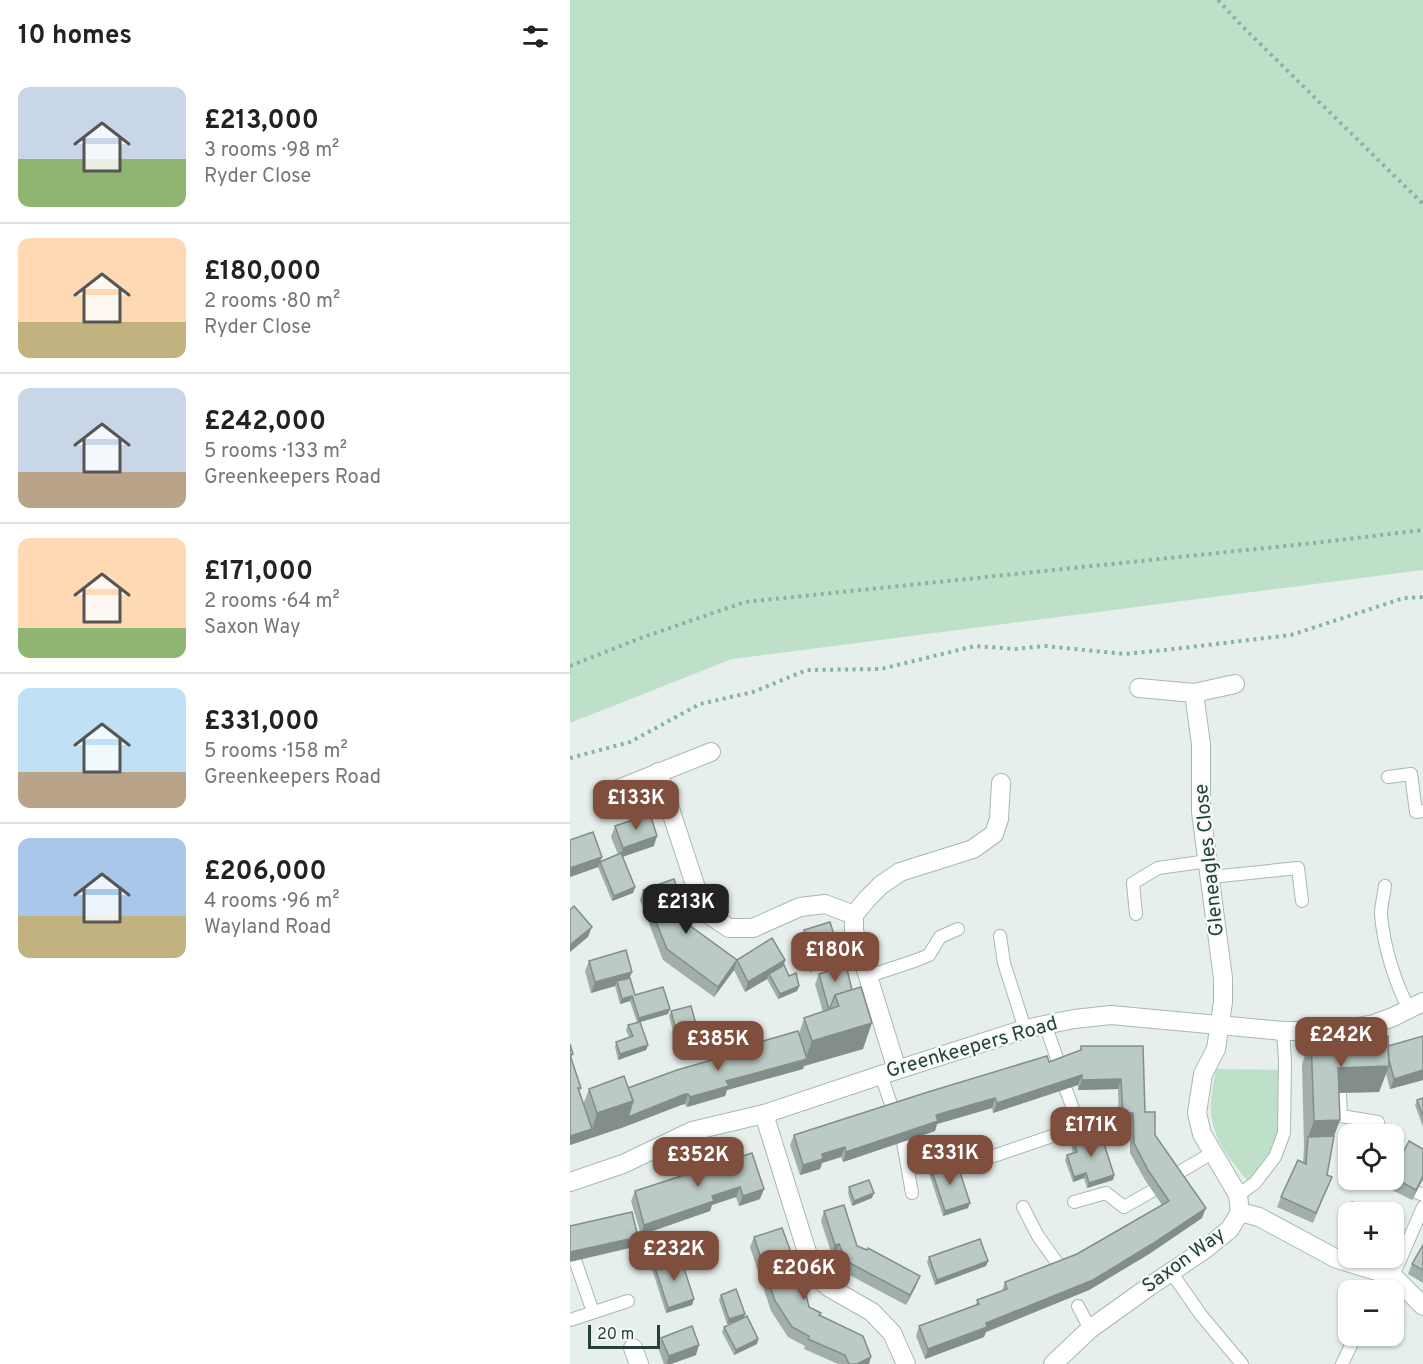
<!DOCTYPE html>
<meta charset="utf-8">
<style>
body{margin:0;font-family:Overpass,sans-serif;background:#f6f6f6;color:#222;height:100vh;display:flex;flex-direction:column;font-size:22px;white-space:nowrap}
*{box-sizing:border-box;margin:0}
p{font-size:20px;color:#767676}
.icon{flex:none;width:33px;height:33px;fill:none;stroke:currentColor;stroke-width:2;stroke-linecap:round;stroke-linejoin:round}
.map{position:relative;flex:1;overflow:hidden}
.drawer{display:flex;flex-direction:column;background:#fff;width:570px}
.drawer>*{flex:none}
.tools{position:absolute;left:768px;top:1124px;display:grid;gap:12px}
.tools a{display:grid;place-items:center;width:66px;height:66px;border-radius:12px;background:#fff;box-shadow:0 2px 4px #0004;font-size:30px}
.scale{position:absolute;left:18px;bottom:15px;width:72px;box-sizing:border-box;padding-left:6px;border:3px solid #24423a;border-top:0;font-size:16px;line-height:21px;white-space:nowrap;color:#24423a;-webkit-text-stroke:4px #f7fbf9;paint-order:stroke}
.price{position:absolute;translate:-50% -51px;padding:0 14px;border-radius:12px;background:#804e3d;color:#fff;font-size:20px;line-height:39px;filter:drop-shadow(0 2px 3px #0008)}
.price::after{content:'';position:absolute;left:50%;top:36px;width:18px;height:14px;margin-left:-9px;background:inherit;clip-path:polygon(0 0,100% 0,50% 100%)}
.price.current{background:#222;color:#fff}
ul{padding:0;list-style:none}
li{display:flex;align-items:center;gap:18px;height:150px;padding:0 18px}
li+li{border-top:2px solid #e0e0e0}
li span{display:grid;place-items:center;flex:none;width:168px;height:120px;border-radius:12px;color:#555}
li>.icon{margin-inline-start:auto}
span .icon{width:72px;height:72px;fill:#fffc;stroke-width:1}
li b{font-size:26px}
h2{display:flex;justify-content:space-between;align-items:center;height:72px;padding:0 18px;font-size:26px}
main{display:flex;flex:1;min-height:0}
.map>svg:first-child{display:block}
.green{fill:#bfe0c8}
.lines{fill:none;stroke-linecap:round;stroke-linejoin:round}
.lane-casing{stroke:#a8b8b2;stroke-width:14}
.street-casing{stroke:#a8b8b2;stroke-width:20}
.path{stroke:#86b3a5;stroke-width:4;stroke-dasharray:3 4.5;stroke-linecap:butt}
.lane{stroke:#fff;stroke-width:12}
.street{stroke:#fff;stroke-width:18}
.wall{fill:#a1aea9}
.shaded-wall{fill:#838d89}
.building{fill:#bbcac4;stroke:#838d89;stroke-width:1.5}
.labels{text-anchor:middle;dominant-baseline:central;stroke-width:4.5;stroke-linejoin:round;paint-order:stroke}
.street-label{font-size:20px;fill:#24423a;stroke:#f7fbf9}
</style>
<main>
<section class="drawer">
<h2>10 homes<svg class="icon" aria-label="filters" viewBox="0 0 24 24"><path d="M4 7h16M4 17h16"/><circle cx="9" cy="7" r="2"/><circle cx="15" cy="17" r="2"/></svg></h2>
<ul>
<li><span style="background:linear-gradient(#c9d6e8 60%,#8fb573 0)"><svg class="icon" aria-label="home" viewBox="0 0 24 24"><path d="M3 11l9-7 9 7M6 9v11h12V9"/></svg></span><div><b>£213,000</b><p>3 rooms · 98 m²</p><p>Ryder Close</p></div></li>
<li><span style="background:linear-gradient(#ffd9b3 70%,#c2b280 0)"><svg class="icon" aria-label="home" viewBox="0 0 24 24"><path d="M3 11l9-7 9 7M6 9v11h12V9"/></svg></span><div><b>£180,000</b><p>2 rooms · 80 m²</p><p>Ryder Close</p></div></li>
<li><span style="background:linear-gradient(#c9d6e8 70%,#b9a48a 0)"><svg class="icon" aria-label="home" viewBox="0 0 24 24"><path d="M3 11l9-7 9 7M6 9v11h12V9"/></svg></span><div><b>£242,000</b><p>5 rooms · 133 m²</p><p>Greenkeepers Road</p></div></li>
<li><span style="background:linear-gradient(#ffd9b3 75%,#8fb573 0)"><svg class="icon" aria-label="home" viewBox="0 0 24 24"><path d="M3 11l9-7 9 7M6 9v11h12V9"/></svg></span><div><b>£171,000</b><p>2 rooms · 64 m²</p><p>Saxon Way</p></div></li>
<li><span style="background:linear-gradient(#bfe0f5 70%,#b9a48a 0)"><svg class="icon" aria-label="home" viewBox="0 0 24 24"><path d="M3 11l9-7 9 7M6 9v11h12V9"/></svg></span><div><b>£331,000</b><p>5 rooms · 158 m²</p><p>Greenkeepers Road</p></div></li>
<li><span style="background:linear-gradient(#a9c7e8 65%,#c2b280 0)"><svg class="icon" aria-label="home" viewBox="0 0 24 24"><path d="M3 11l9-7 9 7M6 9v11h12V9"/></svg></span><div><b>£206,000</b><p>4 rooms · 96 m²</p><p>Wayland Road</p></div></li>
</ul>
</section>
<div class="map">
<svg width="853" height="1364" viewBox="0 0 853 1364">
<rect width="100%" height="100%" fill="#e6efeb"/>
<!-- green -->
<g class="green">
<polygon points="0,0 853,0 853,570 162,659 0,723"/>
<path d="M646,1069l65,1 -1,63 -11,24 -21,24c-17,-20 -36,-42 -37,-70 -1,-13 3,-29 5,-42z"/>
</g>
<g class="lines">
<defs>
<g id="lane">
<polyline points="818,777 841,774 846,812 853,811"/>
<polyline points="641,877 728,868 732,901"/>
<path d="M815,886c-1,9 -4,19 -4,28 2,30 14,69 28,95"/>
<polyline points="566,914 563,883 588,868 638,861"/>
<polyline points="430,936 434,963 455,1029"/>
<polyline points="299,976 347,960 359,955 370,937 388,929"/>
<polyline points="475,1024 490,1067"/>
<polyline points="311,1075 324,1113"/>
<polyline points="770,1094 771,1116 808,1122"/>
<polyline points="333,1142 342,1193"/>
<polyline points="406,1162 497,1131 505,1114 496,1090"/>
<polyline points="603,1176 642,1153"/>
<polyline points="846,1192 853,1195"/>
<polyline points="668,1195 685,1183 705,1157 714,1133 715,1061 713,1031"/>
<polyline points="504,1202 536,1193 554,1207 582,1191"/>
<polyline points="453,1207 468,1236 488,1264"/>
<polyline points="5,1260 23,1312"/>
<polyline points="601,1272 631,1315 672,1364"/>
<polyline points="813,1290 823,1276 853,1207"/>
<polyline points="508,1306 520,1329"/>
<polyline points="0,1320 58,1301"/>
<polyline points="772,1364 786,1335"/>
</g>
<g id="street">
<polyline points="569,688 624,693 665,684"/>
<polyline points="88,772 129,897 135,912 159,928 183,928 230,907 255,904 284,915"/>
<polyline points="43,791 141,752"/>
<polyline points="327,1070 284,931 284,915 297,899 311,885 330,872 403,849 424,834 429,819 431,783"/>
<polyline points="194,1114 241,1265 250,1279 260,1288 302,1312 322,1333 336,1364"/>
<polyline points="0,1182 53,1164 122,1131 194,1114 311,1075 455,1029 504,1019 541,1015 713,1031 766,1031 804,1024 823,1017 853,1002"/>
<polyline points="670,1212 689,1217 767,1259 823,1276 853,1306"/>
<polyline points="63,1348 69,1364"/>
<polyline points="483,1364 520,1329 580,1286 634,1250 660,1229 670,1212 668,1195 632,1134 627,1113 633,1074 646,1049 653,1002 653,978 631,812 631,744 624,693"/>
</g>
</defs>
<!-- lane casing -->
<use href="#lane" class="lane-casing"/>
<!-- street casing -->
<use href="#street" class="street-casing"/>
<!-- path -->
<g class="path">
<polyline points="648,0 672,26 853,204"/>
<polyline points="0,666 68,639 175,602 744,543 853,530"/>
<polyline points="0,758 60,742 130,704 183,692 237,670 311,669 405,646 445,649 475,646 555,654 604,649 721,635 834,598 853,597"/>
</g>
<!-- lane -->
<use href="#lane" class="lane"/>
<!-- street -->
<use href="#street" class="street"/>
</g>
<!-- wall -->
<g class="wall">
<polygon points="45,826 84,846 52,857 65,887 63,893 42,901 28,867 0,877 0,840 32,857 30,862 48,854 41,837"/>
<polygon points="73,890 119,925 167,960 215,960 214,965 219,976 229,986 227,991 208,999 197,979 175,992 164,970 144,997 93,960 70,900"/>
<polygon points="234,930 270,954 266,964 240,972 230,940"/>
<polygon points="19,961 60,978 65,995 98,1014 70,1022 78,1045 76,1050 48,1060 45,1047 46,1042 59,1037 56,1030 58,1025 67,1022 60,1001 50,1004 45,986 21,993 15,971"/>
<polygon points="276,965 293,1049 234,1066 233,1069 157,1090 155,1096 117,1107 115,1104 111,1105 54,1127 0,1145 0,1044 3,1054 1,1058 11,1088 9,1092 13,1105 19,1089 58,1088 168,1053 169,1048 229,1034 234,1018 253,1012 245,984 249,974"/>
<polygon points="101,1011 124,1029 104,1035 99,1016"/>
<polygon points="853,1036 853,1080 820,1089 816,1074 809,1092 769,1093 770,1120 764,1136 757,1175 762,1177 743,1223 707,1207 711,1197 733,1163 734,1147 732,1064 741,1038 818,1046"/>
<polygon points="511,1046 573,1046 575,1112 585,1135 632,1218 579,1254 519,1290 416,1332 414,1337 355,1359 346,1336 349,1326 406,1305 407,1300 432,1291 435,1282 507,1254 592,1205 575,1180 560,1153 560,1123 549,1123 548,1089 508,1090 508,1085 423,1113 422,1108 367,1124 365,1131 273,1162 271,1157 252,1163 250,1169 230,1175 220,1145 224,1135 479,1062 510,1051"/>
<polygon points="853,1098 853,1127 845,1105 847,1100"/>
<polygon points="503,1140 544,1175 543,1180 517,1188 514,1178 503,1182 495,1160 497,1155 503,1153 501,1145"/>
<polygon points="853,1149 853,1179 842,1200 816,1187 819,1179 824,1179 824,1170"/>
<polygon points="182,1153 190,1199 169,1206 166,1197 142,1205 140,1211 71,1235 61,1201 65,1191"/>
<polygon points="361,1168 398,1208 373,1216 359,1173"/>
<polygon points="279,1187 302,1198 282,1206 278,1193"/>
<polygon points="254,1211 287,1246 297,1250 346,1286 336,1305 272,1271 265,1254 262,1255 251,1221"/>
<polygon points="778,1212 778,1233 769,1228 771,1223"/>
<polygon points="184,1237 239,1307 250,1316 299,1364 268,1364 234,1349 235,1346 218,1337 201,1311 180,1247"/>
<polygon points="853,1245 853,1283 838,1274 842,1264"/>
<polygon points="359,1257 418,1261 416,1266 365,1285 357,1262"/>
<polygon points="804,1257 815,1257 813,1262"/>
<polygon points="84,1264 124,1299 122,1305 96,1313 82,1269"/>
<polygon points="151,1295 175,1314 174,1317 188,1339 187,1344 164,1355 152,1332 154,1327 164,1322 157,1324 149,1300"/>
<polygon points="91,1338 126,1355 101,1364 94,1364 88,1348"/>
</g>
<!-- shaded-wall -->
<g class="shaded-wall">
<polygon points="87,836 84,846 49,858 53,848"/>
<polygon points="32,857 28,867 0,877 0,868"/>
<polygon points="65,887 63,893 42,901 44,896"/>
<polygon points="22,927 18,937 0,952 0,945"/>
<polygon points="270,954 266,964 240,972 244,961"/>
<polygon points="167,960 164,970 144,997 148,987"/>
<polygon points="215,960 212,970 199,974 197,979 175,992 178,982"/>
<polygon points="62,972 58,982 47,981 45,986 21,993 25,982"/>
<polygon points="229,986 227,991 208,999 210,994"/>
<polygon points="62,996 60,1001 50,1004 52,999"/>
<polygon points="100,1009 98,1014 67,1023 69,1018"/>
<polygon points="302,1023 293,1049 234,1066 233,1069 157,1090 155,1096 117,1107 120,1097 156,1081 235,1060 242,1041"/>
<polygon points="126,1024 124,1029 104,1035 106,1030"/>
<polygon points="78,1045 76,1050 48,1060 50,1054"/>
<polygon points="819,1066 809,1092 759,1093 768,1068"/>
<polygon points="853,1070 853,1080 820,1089 824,1079"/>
<polygon points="512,1075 508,1085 423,1113 427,1103"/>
<polygon points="551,1079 548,1089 508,1090 512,1080"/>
<polygon points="118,1094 115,1104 111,1105 54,1127 0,1145 0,1136 22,1129 27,1113 63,1101"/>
<polygon points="425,1098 422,1108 367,1124 365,1131 273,1162 276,1152 366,1115"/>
<polygon points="553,1113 563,1113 560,1123 549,1123"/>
<polygon points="770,1120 760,1146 738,1137 744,1121"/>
<polygon points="275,1147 271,1157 252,1163 250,1169 230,1175 233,1165 252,1154"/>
<polygon points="516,1173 514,1178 503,1182 504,1177"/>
<polygon points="544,1175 543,1180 517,1188 519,1183"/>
<polygon points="853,1176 853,1179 842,1200 846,1190"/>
<polygon points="170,1187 166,1197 142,1205 140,1211 71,1235 74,1225 142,1196"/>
<polygon points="194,1189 190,1199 169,1206 173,1196"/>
<polygon points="304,1193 302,1198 282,1206 284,1201"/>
<polygon points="400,1203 398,1208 373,1216 375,1211"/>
<polygon points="636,1208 632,1218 579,1254 519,1290 416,1332 414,1337 355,1359 358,1349 416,1323"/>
<polygon points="68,1237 64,1247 0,1262 0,1252"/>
<polygon points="269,1244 265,1254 262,1255 265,1245"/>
<polygon points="418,1261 416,1266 365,1285 367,1280"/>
<polygon points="350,1276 346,1286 336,1305 340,1295"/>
<polygon points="124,1299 122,1305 96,1313 98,1308"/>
<polygon points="175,1314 173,1319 157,1324 159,1319"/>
<polygon points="188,1339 187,1344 164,1355 166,1350"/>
<polygon points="129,1345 126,1355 101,1364 96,1364 99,1356"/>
<polygon points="301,1357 299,1364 287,1364"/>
</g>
<!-- building -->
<g class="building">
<polygon points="80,814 87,836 53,848 45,826"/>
<polygon points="23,832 32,857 0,868 0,840"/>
<polygon points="51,853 65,887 44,896 30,862"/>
<polygon points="104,879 119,925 167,960 148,987 97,949 73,890"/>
<polygon points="4,906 22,927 0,945 0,910"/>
<polygon points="260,922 270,954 244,961 234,930"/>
<polygon points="202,938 215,960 178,982 167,960"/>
<polygon points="56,950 62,972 25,982 19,961"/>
<polygon points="214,965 219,976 226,973 229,986 210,994 199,974"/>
<polygon points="276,965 282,990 265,995 259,1010 249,974"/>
<polygon points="60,978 65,995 93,987 100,1009 69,1018 62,996 52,999 47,981"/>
<polygon points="291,987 302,1023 242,1041 234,1018 269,1006 265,995"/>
<polygon points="121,1006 126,1024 106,1030 101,1011"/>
<polygon points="70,1022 78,1045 50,1054 46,1042 63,1036 58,1025"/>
<polygon points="228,1031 237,1059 156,1081 159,1086 120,1097 118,1094 115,1094 58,1117 63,1101 58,1088 107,1070 170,1052 169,1048"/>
<polygon points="818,1036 819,1066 768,1068 770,1120 744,1121 741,1038"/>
<polygon points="853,1036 853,1070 824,1079 819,1060 818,1046"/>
<polygon points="0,1044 3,1054 0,1055 11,1088 8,1088 22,1129 0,1136"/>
<polygon points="511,1046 573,1046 575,1112 585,1112 585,1135 636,1208 582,1244 523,1280 416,1323 417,1327 358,1349 349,1326 409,1304 407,1300 437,1289 435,1282 507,1254 599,1201 578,1170 564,1143 563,1113 553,1113 551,1079 512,1080 512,1075 427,1103 425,1098 366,1115 368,1121 276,1152 275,1147 252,1154 253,1159 233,1165 224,1135 358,1092 477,1056 479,1062 511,1050"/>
<polygon points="54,1076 63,1101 27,1113 19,1089"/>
<polygon points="853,1098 853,1117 847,1100"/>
<polygon points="530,1131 544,1175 519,1183 516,1173 504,1177 497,1155 507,1152 503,1140"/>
<polygon points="764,1136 757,1175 762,1177 746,1213 711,1197 728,1160 736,1164 738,1137"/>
<polygon points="839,1141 853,1149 853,1176 846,1190 824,1178 824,1170"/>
<polygon points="182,1153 194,1189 173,1196 170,1187 142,1196 144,1201 74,1225 65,1191"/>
<polygon points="386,1160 400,1203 375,1211 361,1168"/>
<polygon points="299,1180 304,1193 284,1201 279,1187"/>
<polygon points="782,1202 801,1212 778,1212 778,1227 771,1223"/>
<polygon points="274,1205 287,1246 297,1250 298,1248 350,1276 340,1295 276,1261 269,1244 265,1245 254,1211"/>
<polygon points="62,1212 68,1237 0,1252 0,1226"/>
<polygon points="824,1227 828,1229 824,1238"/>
<polygon points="212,1228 235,1290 239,1307 251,1313 249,1315 293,1336 301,1357 287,1364 279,1364 275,1355 238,1339 239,1336 222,1327 205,1301 184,1237"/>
<polygon points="410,1239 418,1261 367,1280 359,1257"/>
<polygon points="853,1245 853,1270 842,1264"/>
<polygon points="110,1256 124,1299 98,1308 84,1264"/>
<polygon points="166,1289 175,1314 159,1319 151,1295"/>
<polygon points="177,1316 188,1339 166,1350 154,1327"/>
<polygon points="122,1326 129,1345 99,1356 91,1338"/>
</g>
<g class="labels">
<!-- street labels -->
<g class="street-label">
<text transform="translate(640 860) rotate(-96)">Gleneagles Close</text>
<text transform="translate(402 1048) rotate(-16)">Greenkeepers Road</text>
<text transform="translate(614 1261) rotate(-36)">Saxon Way</text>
</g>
</g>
</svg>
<div class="tools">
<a><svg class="icon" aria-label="locate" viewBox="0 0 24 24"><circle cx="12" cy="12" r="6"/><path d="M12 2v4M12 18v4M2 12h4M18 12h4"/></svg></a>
<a>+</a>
<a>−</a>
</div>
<div class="scale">20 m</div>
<b class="price" style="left:66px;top:831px">£133K</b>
<b class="price current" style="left:116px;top:935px">£213K</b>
<b class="price" style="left:265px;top:983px">£180K</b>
<b class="price" style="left:771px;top:1068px">£242K</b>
<b class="price" style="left:148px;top:1072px">£385K</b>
<b class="price" style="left:521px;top:1158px">£171K</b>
<b class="price" style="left:380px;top:1186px">£331K</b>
<b class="price" style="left:128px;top:1188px">£352K</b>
<b class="price" style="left:104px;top:1282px">£232K</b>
<b class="price" style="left:234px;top:1301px">£206K</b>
</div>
</main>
